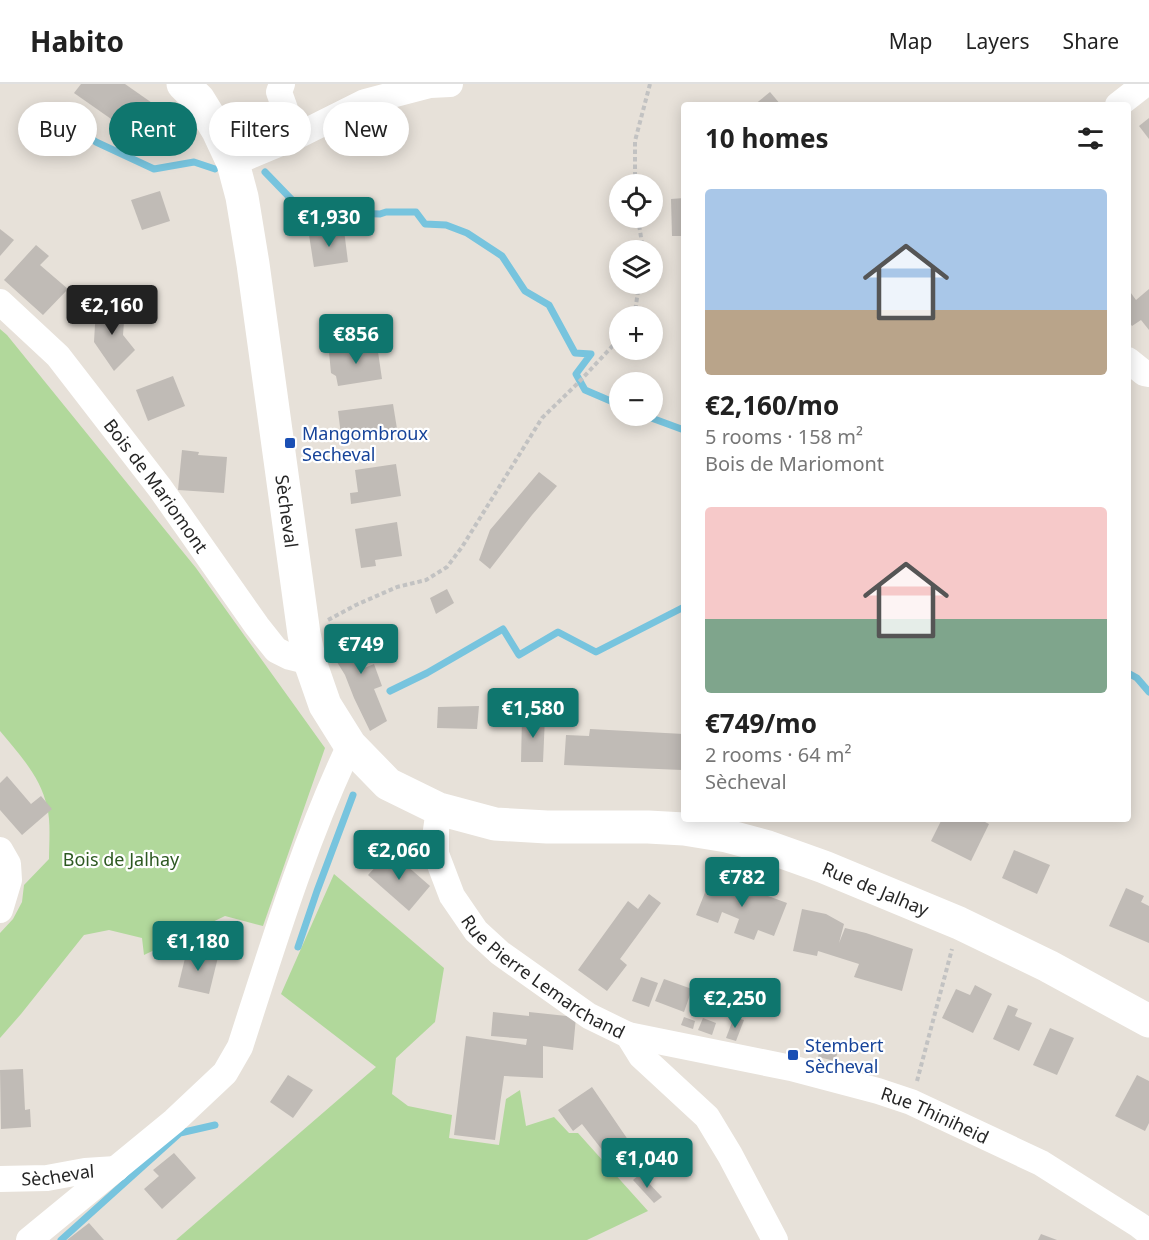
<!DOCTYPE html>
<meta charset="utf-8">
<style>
body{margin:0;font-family:"Noto Sans",sans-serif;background:#f6f6f6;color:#222;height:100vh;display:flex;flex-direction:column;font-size:22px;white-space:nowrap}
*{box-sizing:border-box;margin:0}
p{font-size:20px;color:#767676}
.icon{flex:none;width:33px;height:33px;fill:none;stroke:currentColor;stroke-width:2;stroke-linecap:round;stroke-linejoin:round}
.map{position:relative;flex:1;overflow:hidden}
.drawer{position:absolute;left:681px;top:18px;width:450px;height:720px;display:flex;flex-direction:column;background:#fff;border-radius:6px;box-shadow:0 3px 15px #0003}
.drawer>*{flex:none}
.banner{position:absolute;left:18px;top:18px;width:570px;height:54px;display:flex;gap:12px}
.fabs{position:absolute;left:609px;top:90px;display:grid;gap:12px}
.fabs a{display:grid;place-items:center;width:54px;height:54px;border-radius:50%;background:#fff;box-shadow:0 3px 15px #0003;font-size:30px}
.price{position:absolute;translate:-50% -51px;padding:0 14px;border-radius:6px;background:#0f766e;color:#fff;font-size:20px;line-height:39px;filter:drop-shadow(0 2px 3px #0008)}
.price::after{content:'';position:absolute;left:50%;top:36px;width:18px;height:14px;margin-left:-9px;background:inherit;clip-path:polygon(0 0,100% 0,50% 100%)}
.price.on{background:#222;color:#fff}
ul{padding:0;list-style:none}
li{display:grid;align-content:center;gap:12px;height:318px;padding:0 24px}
li span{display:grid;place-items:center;height:186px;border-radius:6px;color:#555}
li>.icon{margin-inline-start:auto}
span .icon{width:108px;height:108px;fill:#fffc;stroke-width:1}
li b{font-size:26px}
h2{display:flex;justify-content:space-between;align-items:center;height:72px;padding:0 24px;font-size:26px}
.chip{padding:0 21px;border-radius:27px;background:#fff;box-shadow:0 3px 15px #0003;font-size:21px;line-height:54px}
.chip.on{background:#0f766e;color:#fff}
header{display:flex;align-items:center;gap:36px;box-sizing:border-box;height:84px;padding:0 30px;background:#fff;border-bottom:2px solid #e0e0e0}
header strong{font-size:28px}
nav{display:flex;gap:33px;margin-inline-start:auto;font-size:21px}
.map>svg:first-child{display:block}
.green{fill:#b1d89b}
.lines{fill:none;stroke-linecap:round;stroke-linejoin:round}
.stream{stroke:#77c4de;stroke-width:7}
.building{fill:#c0bbb6}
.path{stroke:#c2c2c2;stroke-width:4;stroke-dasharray:4.5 3;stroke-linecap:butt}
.street{stroke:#fff;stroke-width:26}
.secondary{stroke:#fff;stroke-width:33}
.transit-dot{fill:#1a4fb4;stroke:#fff;stroke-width:2}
.labels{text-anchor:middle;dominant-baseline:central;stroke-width:4.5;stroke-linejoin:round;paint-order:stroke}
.transit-label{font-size:18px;fill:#164399;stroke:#fff;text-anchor:start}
.street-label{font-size:18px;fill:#262626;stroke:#fff}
.park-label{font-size:18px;fill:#2d5921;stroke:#fff}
</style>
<header>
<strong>Habito</strong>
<nav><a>Map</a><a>Layers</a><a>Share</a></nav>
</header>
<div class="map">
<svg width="1149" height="1156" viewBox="0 0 1149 1156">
<rect width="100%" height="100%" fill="#e7e1d9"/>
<!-- green -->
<g class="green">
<path d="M0,245l7,6 189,233 129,180 -62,178 -38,-10 -81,39 -2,-17 -33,-8 -25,5 -63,79 -21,24v-105l13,-14 9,-17 2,-17 25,-26c0,-15 2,-38 -2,-52 -6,-30 -28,-53 -47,-76z"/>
<polygon points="334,790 444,884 435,938 396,974 392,1010 408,1022 452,1031 449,1054 499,1061 506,1015 520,1006 526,1042 554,1033 569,1049 578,1049 648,1127 587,1156 176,1156 376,983 281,910"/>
</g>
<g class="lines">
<!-- stream -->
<g class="stream">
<polyline points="52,30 60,31 96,58 154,85 194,78 215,85"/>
<polyline points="265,88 294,118 304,125 300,139 314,145 351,129 380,130 386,128 416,128 425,140 446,141 467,149 502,172 525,207 549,221 575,269 591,270 576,290 585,306 620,321"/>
<polyline points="646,332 684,346"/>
<polyline points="1128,589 1137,594 1149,608"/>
<polyline points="390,607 427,589 503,545 519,571 558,548 596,568 684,523"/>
<polyline points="298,863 317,807 353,711"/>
<polyline points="61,1156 180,1049 215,1041"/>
</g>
</g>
<!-- building -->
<g class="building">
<polygon points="81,0 125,0 155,21 134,51 74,9"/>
<polygon points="770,8 781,21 754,21"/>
<polygon points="1149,34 1149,55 1139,42"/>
<polygon points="160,107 170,137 142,146 131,116"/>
<polygon points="684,114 684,152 672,152 671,115"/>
<polygon points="0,145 14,156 0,172"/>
<polygon points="344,146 348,178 314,183 309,151"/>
<polygon points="36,161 49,172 40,181 68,205 43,231 4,196"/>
<polygon points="1128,205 1136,216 1149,205 1149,246 1141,236 1132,242 1128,237"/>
<polygon points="96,223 125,225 123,251 135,266 114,287 94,258"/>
<polygon points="377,261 382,295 338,302 336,292 331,289 329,268"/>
<polygon points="173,292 185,322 148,337 136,306"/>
<polygon points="393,320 398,351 342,359 338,327"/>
<polygon points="182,366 199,368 198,371 227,373 224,409 178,406"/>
<polygon points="396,380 401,412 351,420 350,409 358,408 355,386"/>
<polygon points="539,388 557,402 532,431 490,485 479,476 490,446"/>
<polygon points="397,438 402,472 375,476 376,482 361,484 355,445"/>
<polygon points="447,505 454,519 436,530 430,514"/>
<polygon points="352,544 355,552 367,548 371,562 378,567 361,577 364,584 374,580 382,602 374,605 387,637 370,647 354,614 345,591 337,578 332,565 342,560 338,549"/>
<polygon points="479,622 477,645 437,644 438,623"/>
<polygon points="522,633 545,633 543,678 521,678"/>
<polygon points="590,645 684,650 682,686 564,681 566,651 589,652"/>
<polygon points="7,692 31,720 41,712 52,725 22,751 0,726 0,699"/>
<polygon points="942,735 979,735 989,740 971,777 931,757"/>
<polygon points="1014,766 1050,781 1037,810 1002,794"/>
<polygon points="390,767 430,802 409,827 368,791"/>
<polygon points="712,791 787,819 774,852 758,846 754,856 734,849 739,835 722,828 718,839 696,831"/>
<polygon points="1126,804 1144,812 1141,818 1149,822 1149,859 1109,842"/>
<polygon points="649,810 661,819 620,875 627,881 607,907 578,886 628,817 638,825"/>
<polygon points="802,825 826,830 844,840 839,859 845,844 866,849 913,865 902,907 854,893 859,880 818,867 817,872 793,867"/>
<polygon points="187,866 218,873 209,910 178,903"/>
<polygon points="641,893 658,899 649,923 632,917"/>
<polygon points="664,895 692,905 684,928 655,917"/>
<polygon points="975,901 992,910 973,949 942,934 956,905 970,911"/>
<polygon points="1008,921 1018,925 1015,932 1032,939 1019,967 993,955"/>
<polygon points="493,928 529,932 529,928 576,933 573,966 543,962 543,994 504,992 495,1056 454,1051 466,952 526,961 527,955 491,952"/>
<polygon points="684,933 695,937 693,945 681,941"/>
<polygon points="734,933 744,936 736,957 726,954"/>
<polygon points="703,934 716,939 712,951 698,946"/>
<polygon points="1050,944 1074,954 1057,991 1033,981"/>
<polygon points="821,962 838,967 835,977 818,973"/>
<polygon points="23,985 25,1026 30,1025 31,1043 1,1045 0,986"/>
<polygon points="288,991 313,1006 293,1034 270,1018"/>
<polygon points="1137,991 1149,997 1149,1039 1145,1047 1115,1032"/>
<polygon points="592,1003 637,1069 617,1085 582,1040 573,1047 558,1026"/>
<polygon points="174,1069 196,1094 162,1125 144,1105 159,1092 153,1086"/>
<polygon points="640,1090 662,1113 654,1119 633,1096"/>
<polygon points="89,1139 104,1156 67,1156"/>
<polygon points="1041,1150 1057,1156 1038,1156"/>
</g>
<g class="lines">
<!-- path -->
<g class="path">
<polyline points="635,100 635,57 650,0"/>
<polyline points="638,134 643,166"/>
<polyline points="632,232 635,228 639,200"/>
<polyline points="328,536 356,521 397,503 426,496 447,483 462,463 542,334 577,300 620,254"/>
<polyline points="917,997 952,865"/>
</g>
<!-- street -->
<g class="street">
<polyline points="282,0 279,8 295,53"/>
<polyline points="1118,21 1145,0"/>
<polyline points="233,79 295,53 365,18 430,1 450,0"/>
<path id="s1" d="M0,218l58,54 102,132 97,138 19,24 14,7 20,5"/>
<polyline points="1128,276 1144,289 1149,290"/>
<path id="s2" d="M439,725l-3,21v24l16,42 24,35 24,22 89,63 39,19 13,21 66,61 23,38 45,85"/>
<polyline points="0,766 8,780 9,796 0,826"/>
<path id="s3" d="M628,951l163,33 87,23 33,11 130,61 98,62 10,8"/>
<path id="s4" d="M0,1095l47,-1 38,-7 31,-2"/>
<path d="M29,1156l145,-119 51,-48 15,-26c33,-102 64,-205 110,-302"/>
</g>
<!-- secondary -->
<path class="secondary" id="s5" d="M183,0l16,16 19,31 15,32 9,34 11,67 51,370 6,28 15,43 25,40 38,39 51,25 56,15 52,3h101l36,2 43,7 41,11 56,20 135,56 89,43 101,55"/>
</g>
<!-- markers -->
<g class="transit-dot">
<rect x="284" y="353" width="12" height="12" rx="3"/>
<rect x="787" y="965" width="12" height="12" rx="3"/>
</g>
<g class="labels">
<!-- transit labels -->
<g class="transit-label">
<text x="302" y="349">Mangombroux<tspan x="302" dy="21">Secheval</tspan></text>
<text x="805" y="961">Stembert<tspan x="805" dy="21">Sècheval</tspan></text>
</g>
<!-- street labels -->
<g class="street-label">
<text stroke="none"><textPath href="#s1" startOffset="242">Bois de Mariomont</textPath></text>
<text stroke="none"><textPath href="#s5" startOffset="447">Sècheval</textPath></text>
<text stroke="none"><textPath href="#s5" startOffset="1252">Rue de Jalhay</textPath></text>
<text stroke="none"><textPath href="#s2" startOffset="214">Rue Pierre Lemarchand</textPath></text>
<text stroke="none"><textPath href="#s3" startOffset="318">Rue Thiniheid</textPath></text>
<text stroke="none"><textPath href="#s4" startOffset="58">Sècheval</textPath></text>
</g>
<!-- park labels -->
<g class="park-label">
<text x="121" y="775">Bois de Jalhay</text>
</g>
</g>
</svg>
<div class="fabs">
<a><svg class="icon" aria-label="locate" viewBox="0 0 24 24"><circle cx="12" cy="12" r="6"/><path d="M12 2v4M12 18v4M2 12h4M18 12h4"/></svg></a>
<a><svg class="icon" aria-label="layers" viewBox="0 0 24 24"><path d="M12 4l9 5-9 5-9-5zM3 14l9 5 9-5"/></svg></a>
<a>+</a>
<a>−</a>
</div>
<b class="price" style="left:329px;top:164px">€1,930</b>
<b class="price on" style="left:112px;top:252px">€2,160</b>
<b class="price" style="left:356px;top:281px">€856</b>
<b class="price" style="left:361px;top:591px">€749</b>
<b class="price" style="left:533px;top:655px">€1,580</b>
<b class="price" style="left:399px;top:797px">€2,060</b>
<b class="price" style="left:742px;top:824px">€782</b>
<b class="price" style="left:198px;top:888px">€1,180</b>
<b class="price" style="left:735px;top:945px">€2,250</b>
<b class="price" style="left:647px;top:1105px">€1,040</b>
<div class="banner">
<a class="chip">Buy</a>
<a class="chip on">Rent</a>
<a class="chip">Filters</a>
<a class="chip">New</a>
</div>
<section class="drawer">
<h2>10 homes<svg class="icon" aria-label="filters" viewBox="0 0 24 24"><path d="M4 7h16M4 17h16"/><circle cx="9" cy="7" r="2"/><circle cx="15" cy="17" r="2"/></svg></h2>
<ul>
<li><span style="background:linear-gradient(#a9c7e8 65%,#b9a48a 0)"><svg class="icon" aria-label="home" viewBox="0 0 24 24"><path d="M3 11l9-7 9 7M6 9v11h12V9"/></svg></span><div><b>€2,160/mo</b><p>5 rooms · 158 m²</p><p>Bois de Mariomont</p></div></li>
<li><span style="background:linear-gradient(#f6c9c9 60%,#7fa58c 0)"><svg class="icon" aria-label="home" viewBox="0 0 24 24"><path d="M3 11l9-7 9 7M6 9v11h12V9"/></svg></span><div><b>€749/mo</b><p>2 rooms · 64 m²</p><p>Sècheval</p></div></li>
</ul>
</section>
</div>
